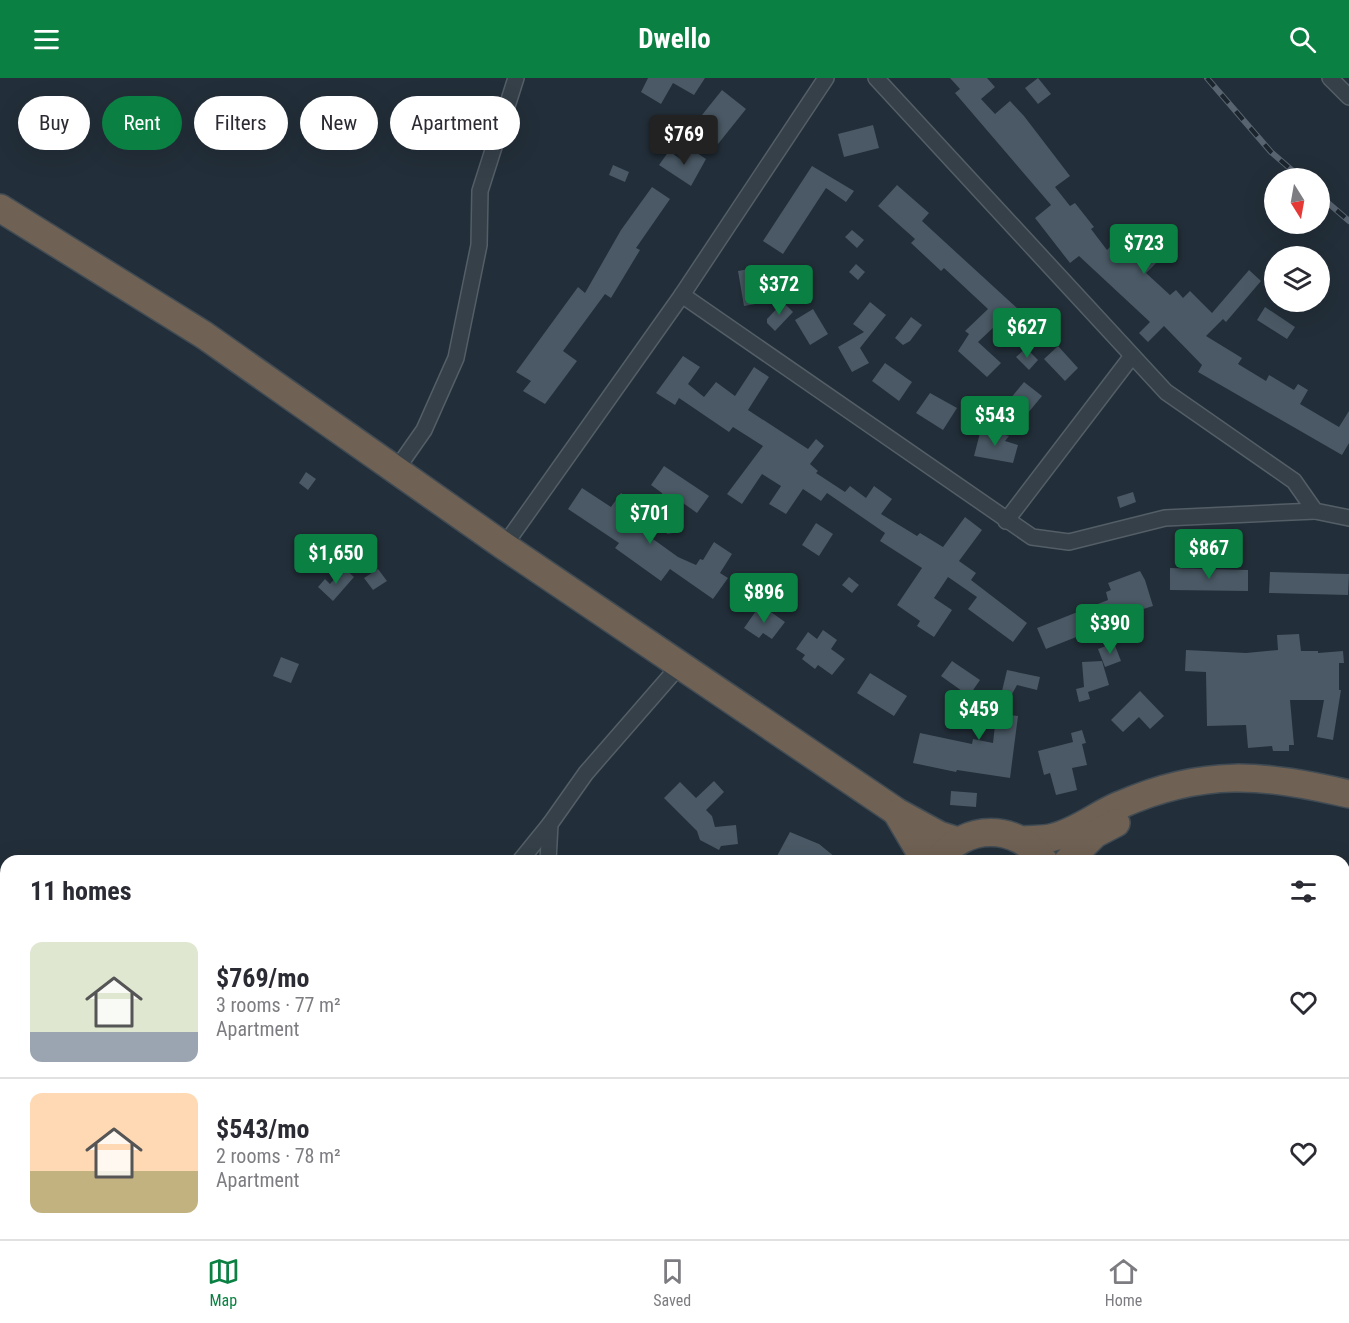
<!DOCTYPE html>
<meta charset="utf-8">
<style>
body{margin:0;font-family:"Roboto Condensed",sans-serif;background:#f7f7f7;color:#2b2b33;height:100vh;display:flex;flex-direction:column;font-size:22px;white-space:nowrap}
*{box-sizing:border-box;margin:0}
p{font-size:20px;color:#7c7c81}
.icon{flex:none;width:33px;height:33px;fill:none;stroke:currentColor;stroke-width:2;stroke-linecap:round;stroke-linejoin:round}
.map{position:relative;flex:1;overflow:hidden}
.details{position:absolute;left:0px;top:777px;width:1350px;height:384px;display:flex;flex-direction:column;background:#fff;border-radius:18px 18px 0 0;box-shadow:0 6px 24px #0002}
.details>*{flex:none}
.banner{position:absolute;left:18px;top:18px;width:600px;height:54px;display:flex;gap:12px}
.needle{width:39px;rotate:169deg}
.buttons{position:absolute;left:1264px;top:90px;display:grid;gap:12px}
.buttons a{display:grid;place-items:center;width:66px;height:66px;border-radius:50%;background:#fff;box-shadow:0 6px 24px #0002;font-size:30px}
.price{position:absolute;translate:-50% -51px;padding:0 14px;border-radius:6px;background:#0b8043;color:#fff;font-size:20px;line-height:39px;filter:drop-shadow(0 2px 3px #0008)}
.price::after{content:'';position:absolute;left:50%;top:36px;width:18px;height:14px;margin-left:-9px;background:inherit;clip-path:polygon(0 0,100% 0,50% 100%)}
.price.on{background:#222;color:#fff}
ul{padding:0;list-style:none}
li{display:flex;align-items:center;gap:18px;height:150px;padding:0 30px}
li+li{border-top:2px solid #e1e1e2}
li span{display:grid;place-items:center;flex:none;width:168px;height:120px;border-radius:12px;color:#555}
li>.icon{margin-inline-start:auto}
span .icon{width:72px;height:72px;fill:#fffc;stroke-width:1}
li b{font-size:26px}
h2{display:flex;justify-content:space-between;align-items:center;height:72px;padding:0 30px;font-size:26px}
.tag{padding:0 21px;border-radius:27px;background:#fff;box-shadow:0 6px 24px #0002;font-size:21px;line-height:54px}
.tag.on{background:#0b8043;color:#fff}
header{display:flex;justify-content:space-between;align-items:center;height:78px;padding:0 30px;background:#0b8043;color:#fff;font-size:27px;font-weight:700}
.dock{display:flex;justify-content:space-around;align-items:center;height:84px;border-top:2px solid #e1e1e2;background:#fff;font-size:16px;color:#7c7c81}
.dock a{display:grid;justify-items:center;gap:3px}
.dock .on{color:#0b8043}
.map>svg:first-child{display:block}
.building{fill:#4a5965}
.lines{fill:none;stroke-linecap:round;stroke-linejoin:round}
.street-casing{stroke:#535e67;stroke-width:18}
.highway-casing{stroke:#404b54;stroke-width:30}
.street{stroke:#364049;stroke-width:15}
.highway{stroke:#6f6153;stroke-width:27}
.rail-casing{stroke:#586470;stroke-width:6}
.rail{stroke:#1b252e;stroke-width:4;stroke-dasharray:11;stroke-linecap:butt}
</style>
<header><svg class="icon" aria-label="menu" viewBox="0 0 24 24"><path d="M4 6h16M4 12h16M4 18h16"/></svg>Dwello<svg class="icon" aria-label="search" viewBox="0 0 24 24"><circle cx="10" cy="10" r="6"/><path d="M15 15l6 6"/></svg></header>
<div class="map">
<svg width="1349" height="1161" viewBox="0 0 1349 1161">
<rect width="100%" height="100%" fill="#222e39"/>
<!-- building -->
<g class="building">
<polygon points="648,0 705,0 694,17 673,5 661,26 641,14"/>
<polygon points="950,0 987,0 995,9 981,21 995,36 1010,23 1024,38 1070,98 1055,109 1070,128 1075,125 1094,149 1091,151 1107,172 1114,165 1127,178 1142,162 1161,180 1146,195 1170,217 1176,212 1183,220 1190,213 1212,235 1249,192 1261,203 1226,244 1223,241 1206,258 1242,280 1238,286 1266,303 1269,297 1294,312 1298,306 1308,312 1300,326 1339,349 1349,333 1349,365 1342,377 1198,294 1202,287 1164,248 1148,264 1139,255 1150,244 1079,178 1070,185 1035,140 1051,127 955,15 960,11"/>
<polygon points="1038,0 1051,16 1038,26 1025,10"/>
<polygon points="722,12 746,31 718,66 694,47"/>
<polygon points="873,47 879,70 844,79 838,56"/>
<polygon points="691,71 706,81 691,108 659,87 669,73 683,83"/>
<polygon points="613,87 629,94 625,104 609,97"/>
<polygon points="812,88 854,113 846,124 826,110 783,176 763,163"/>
<polygon points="897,107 929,135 922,143 1031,243 1011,263 996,247 978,264 1001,285 987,299 958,273 969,256 965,253 988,231 944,190 941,193 911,165 915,161 878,128"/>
<polygon points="652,109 670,121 636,170 640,172 611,220 605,216 563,273 577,283 545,326 523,313 531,303 516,294 578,209 585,215 621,152"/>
<polygon points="852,152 864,162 857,170 845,159"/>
<polygon points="856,186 865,194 858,202 849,194"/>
<polygon points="766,188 772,223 744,228 738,193"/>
<polygon points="783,224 793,234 775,253 767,245 767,241"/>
<polygon points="870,224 886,237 860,270 869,285 852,294 838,269 864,254 853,246"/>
<polygon points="1265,229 1295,249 1287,261 1257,242"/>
<polygon points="813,231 828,256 810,267 795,242"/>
<polygon points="911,239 922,247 910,263 903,267 895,260"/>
<polygon points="1058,268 1078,290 1065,303 1044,281"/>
<polygon points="1026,270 1038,282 1029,292 1016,279"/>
<polygon points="683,278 700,289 688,306 704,319 716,304 735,318 754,289 769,299 748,332 808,371 816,361 824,368 810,386 818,393 816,395 845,414 850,408 866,420 874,408 892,421 881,436 917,458 920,455 943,469 965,439 982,452 959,483 976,495 971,502 1027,545 1013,564 968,531 977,519 948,499 934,520 952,532 934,559 917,548 920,543 897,527 922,490 880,463 885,455 827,415 821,423 803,411 786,436 769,426 781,408 762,396 742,426 727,416 763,368 733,349 729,354 679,320 675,327 656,315"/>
<polygon points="885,285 912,304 899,323 872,303"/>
<polygon points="1024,304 1042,318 1014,352 997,337"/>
<polygon points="930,315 957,330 943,352 916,335"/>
<polygon points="981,351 1009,358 1005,363 1018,367 1013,385 974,378"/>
<polygon points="664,388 709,418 697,435 676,420 680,454 667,456 662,415 651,407"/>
<polygon points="306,394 316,401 308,412 299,405"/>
<polygon points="582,410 611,429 621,415 632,423 621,438 678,479 696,487 700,481 703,482 714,464 732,476 720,495 728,500 713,521 670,491 661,503 615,470 619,465 568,431"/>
<polygon points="1133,414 1136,424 1120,430 1117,419"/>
<polygon points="816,445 833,456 819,478 802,467"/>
<polygon points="344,490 354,499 333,523 318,509 325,501 330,506"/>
<polygon points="1170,490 1248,492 1248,513 1170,512"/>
<polygon points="378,491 387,503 373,512 364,500"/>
<polygon points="1140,493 1145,502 1153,528 1140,532 1138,527 1095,540 1099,550 1046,571 1037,550 1108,522 1106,514 1111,512 1108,505"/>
<polygon points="1270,494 1349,496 1348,517 1269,515"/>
<polygon points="849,499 859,507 852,515 842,507"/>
<polygon points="758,530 768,538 771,534 785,544 772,561 763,555 759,560 744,550"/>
<polygon points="823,552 837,562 831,571 845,581 832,597 818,587 815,591 802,581 805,577 796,571 808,554 817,561"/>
<polygon points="1299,556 1301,573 1318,573 1318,575 1343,573 1344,585 1339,585 1339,612 1341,612 1333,662 1317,659 1324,622 1290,622 1294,667 1289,667 1289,673 1273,673 1272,668 1248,670 1246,647 1207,648 1206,594 1185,593 1186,572 1246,575 1278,572 1277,557"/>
<polygon points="1114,565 1121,583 1105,589 1098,571"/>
<polygon points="281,579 299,586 291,605 273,598"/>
<polygon points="952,583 980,602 969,618 941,598"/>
<polygon points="1102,583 1109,607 1088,614 1090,621 1079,624 1076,611 1084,609 1082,584"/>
<polygon points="1007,592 1040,599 1037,612 1017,607 1001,636 1018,638 1010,700 957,692 956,694 913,685 920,655 972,666 973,661 993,665 996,638"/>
<polygon points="870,595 907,618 894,638 857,615"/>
<polygon points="1140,613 1164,638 1150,651 1139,639 1123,654 1111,642"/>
<polygon points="1082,652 1086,665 1082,666 1087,687 1072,690 1077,712 1056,717 1050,695 1044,697 1038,673 1073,664 1071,655"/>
<polygon points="714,703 724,714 706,732 712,738 715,749 736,747 738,766 721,768 719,772 700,762 697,753 664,720 680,704 696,720"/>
<polygon points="951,713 977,715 976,729 950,727"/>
<polygon points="790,754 819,766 840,783 786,783 777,778"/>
</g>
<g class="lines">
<defs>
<g id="street">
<polyline points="876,0 1166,314 1294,403 1315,433 1349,440"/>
<polyline points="1330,0 1349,19"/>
<polyline points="682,217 1032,459 1069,464 1165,440 1315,433"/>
<polyline points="396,392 424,352 456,280 479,167 480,113 516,0"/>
<polyline points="1006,443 1132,278"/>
<polyline points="504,468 682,217 826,0"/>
<polyline points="520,783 550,746"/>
<polyline points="548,783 550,746 586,695 680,587"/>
<polyline points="1344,1102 1349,1099"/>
<polyline points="812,1155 813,1161"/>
<polyline points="1201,1155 1205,1161"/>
<polyline points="300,1161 303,1155"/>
<polyline points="487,1161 488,1155"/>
<polyline points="1137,1161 1148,1155"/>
<polyline points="1233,1161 1243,1155"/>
</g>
<g id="highway">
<polyline points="0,130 204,257 504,468 897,734 939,757 958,763"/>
<polyline points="897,735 920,774 922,783"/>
<path d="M1022,762c11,-1 22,0 32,-3 24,-6 44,-23 66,-32 84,-37 143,-31 229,-11"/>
<path d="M938,783c26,-38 79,-38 106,0"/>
<polyline points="1068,783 1095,756 1116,745"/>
</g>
</defs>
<!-- street casing -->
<use href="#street" class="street-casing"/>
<!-- highway casing -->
<use href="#highway" class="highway-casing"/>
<!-- street -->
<use href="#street" class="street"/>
<!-- highway -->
<use href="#highway" class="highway"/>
<defs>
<g id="rail">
<polyline points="1207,0 1271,74 1301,100"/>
<polyline points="1320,118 1349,143"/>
</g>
</defs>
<!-- rail casing -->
<use href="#rail" class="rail-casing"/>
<!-- rail -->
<use href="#rail" class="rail"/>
</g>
</svg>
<div class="buttons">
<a><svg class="needle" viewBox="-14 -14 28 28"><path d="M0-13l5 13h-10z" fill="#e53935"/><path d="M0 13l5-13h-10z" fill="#7c7c81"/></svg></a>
<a><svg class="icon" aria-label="layers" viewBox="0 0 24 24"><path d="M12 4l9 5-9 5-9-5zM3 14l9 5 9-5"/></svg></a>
</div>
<b class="price on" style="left:684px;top:88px">$769</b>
<b class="price" style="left:1144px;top:197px">$723</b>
<b class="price" style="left:779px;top:238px">$372</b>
<b class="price" style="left:1027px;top:281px">$627</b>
<b class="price" style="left:995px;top:369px">$543</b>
<b class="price" style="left:650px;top:467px">$701</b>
<b class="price" style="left:1209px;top:502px">$867</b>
<b class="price" style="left:336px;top:507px">$1,650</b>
<b class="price" style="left:764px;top:546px">$896</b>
<b class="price" style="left:1110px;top:577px">$390</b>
<b class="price" style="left:979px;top:663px">$459</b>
<div class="banner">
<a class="tag">Buy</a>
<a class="tag on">Rent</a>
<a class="tag">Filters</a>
<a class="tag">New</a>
<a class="tag">Apartment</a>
</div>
<section class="details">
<h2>11 homes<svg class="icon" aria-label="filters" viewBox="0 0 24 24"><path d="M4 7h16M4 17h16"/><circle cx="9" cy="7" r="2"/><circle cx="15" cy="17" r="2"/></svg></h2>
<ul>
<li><span style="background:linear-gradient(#dfe7d0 75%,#9aa5b1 0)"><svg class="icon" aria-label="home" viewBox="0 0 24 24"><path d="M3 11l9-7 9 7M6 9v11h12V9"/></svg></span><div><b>$769/mo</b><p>3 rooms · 77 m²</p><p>Apartment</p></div><svg class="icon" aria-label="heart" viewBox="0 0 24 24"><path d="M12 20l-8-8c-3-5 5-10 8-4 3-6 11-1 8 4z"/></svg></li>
<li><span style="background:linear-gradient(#ffd9b3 65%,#c2b280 0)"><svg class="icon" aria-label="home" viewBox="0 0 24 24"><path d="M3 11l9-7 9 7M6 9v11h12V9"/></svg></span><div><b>$543/mo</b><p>2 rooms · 78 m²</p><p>Apartment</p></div><svg class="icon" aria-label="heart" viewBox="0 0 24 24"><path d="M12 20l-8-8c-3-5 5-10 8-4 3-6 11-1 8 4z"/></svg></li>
</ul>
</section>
</div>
<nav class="dock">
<a class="on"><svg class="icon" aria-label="map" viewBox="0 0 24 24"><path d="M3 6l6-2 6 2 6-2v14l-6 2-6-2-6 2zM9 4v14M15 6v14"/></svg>Map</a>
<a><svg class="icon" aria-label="saved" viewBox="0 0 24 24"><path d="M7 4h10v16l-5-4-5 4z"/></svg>Saved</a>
<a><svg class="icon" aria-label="home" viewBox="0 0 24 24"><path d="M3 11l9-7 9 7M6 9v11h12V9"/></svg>Home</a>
</nav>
